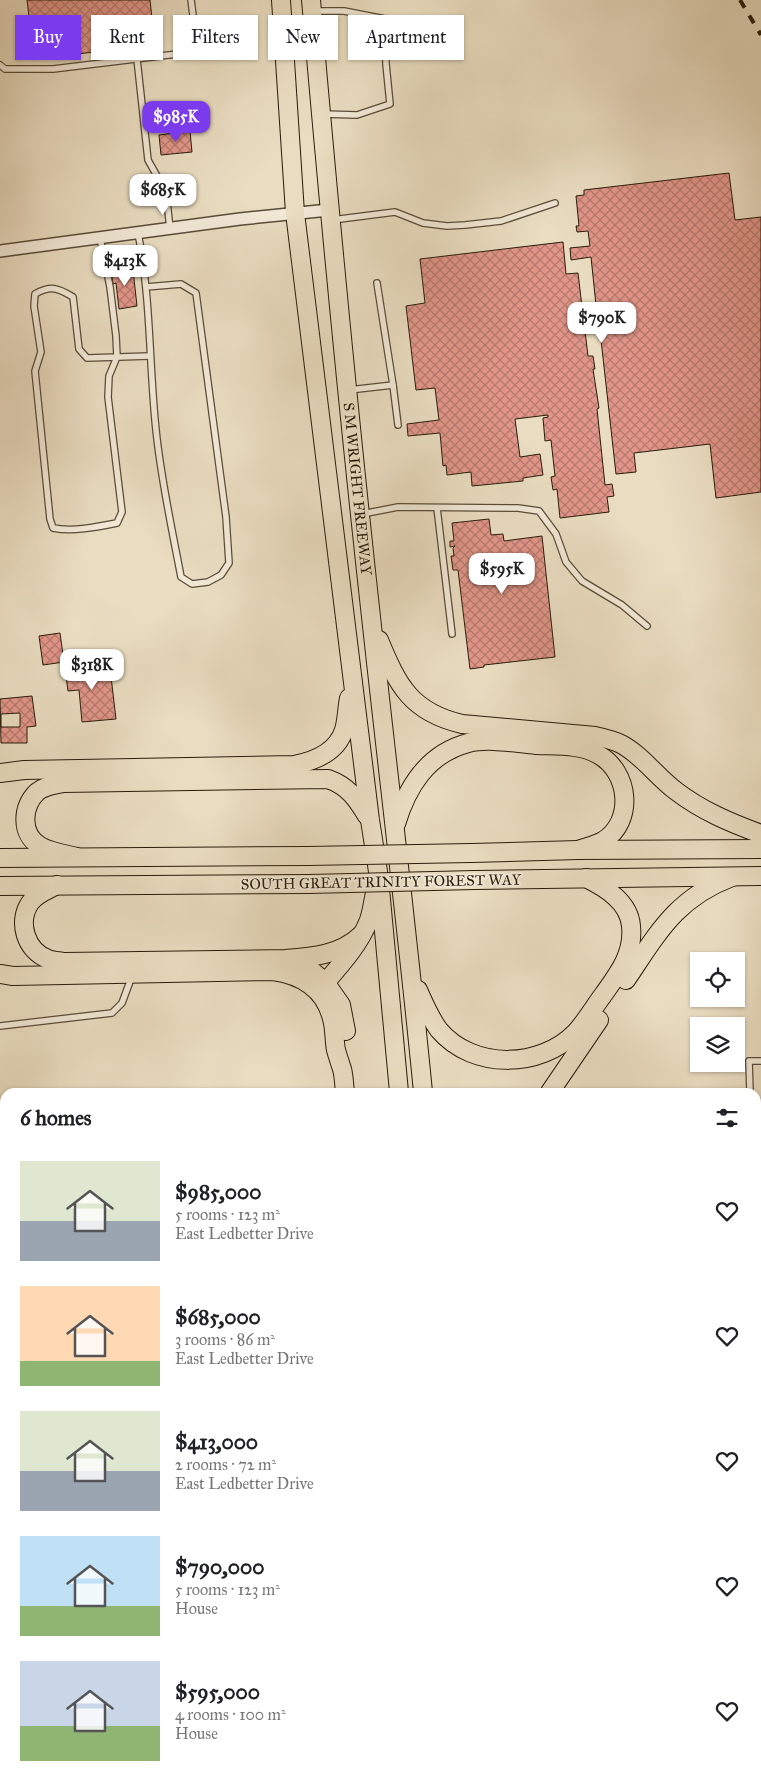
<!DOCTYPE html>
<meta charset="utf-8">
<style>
body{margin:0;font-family:"IM FELL Great Primer",serif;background:#f6f6f6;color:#202124;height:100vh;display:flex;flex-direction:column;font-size:19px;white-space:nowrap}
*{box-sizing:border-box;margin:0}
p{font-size:16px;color:#757577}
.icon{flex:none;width:28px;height:28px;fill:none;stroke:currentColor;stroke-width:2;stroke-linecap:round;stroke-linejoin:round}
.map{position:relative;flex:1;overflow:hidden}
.details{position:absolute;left:0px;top:1088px;width:761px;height:696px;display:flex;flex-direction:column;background:#fff;border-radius:15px 15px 0 0;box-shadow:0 1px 4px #0004}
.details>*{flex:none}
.top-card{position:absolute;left:15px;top:15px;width:500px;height:45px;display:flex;gap:10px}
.tools{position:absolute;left:690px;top:952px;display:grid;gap:10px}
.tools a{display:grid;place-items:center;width:55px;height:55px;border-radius:0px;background:#fff;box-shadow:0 1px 4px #0004;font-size:25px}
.price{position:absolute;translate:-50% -42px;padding:0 11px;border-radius:10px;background:#fff;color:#222;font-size:16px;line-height:32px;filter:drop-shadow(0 1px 2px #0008)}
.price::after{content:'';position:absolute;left:50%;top:30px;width:15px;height:11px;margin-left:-8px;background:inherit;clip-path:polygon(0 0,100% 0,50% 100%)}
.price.on{background:#7c3aed;color:#fff}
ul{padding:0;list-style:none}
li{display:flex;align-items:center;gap:15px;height:125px;padding:0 20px}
li span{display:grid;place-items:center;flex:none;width:140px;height:100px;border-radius:0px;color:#555}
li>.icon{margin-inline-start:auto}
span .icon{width:60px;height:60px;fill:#fffc;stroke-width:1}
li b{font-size:21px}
h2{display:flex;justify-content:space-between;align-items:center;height:60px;padding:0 20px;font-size:21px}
.pill{padding:0 18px;border-radius:0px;background:#fff;box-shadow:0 1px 4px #0004;font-size:18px;line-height:45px}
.pill.on{background:#7c3aed;color:#fff}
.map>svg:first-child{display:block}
.building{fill:url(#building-cross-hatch);stroke:#291c0a;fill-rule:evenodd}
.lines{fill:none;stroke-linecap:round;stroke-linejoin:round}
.lane-casing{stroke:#594c38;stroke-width:8}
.street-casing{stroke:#594c38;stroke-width:14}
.primary-casing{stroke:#291c0a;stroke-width:20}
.lane{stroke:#f1e8d6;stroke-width:5.5}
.street{stroke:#f1e8d6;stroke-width:11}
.primary{stroke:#e9dcc0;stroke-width:18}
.rail{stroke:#291c0a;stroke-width:4;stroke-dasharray:9 9;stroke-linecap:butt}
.primary-bridge-casing{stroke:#291c0a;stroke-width:20;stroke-linecap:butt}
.primary-bridge{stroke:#e9dcc0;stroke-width:18}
.labels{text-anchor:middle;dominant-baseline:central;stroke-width:4;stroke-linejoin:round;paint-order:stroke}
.street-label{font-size:15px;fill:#291c0a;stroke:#f1e8d6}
</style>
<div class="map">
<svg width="761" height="1783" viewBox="0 0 761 1783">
<defs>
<pattern id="building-cross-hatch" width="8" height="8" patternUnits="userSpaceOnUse" patternTransform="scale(1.25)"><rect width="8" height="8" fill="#e29689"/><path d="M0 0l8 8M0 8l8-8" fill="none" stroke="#b77a6e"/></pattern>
</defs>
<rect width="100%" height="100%" fill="#e9dcc0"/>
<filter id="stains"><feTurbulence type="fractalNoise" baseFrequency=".004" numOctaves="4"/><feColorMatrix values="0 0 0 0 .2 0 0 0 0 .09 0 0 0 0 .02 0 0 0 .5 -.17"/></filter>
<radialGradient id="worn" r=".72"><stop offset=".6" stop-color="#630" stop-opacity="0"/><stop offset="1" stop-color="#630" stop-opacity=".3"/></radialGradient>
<!-- building -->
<g class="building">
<polygon points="27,0 150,0 155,45 34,59"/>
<polygon points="190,131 192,152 161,155 159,135"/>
<polygon points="729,173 735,220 761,217 761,492 716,498 710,444 634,453 636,472 616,474 599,322 584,323 588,356 593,356 595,369 593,369 599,408 597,409 605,485 612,484 614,496 607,497 609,512 560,518 557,489 553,490 551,477 555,476 551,440 545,441 543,418 548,417 548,415 515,419 520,457 540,454 543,475 523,478 523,481 472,486 471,472 447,475 446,465 443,466 440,433 408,436 407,424 439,420 435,388 416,390 406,306 425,303 420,259 563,242 566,274 578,273 582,307 596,305 591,257 571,260 570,248 590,246 588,231 577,232 576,226 579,226 576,196 584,195 584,190"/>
<polygon points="121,267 121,269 128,268 129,270 133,270 137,306 119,309 116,283 113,284 111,270"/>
<polygon points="489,519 491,535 503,534 504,541 542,536 555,657 484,665 484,667 470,669 458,570 453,570 451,556 454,556 453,548 455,546 450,547 450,541 454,541 452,523"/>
<polygon points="60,633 64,662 43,665 39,636"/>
<polygon points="85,659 86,672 110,668 116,719 82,722 79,690 68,691 64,661"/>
<path d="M32,696l4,30 -9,1v16h-26l-1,-44zM20,713v14h-19v-13z"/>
<polygon points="761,1345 761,1417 756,1417 756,1346"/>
<polygon points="756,1447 761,1447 761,1519 756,1520"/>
<polygon points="756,1588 761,1588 761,1657 760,1657 759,1650 756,1650"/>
</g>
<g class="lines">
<defs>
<g id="lane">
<polyline points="314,11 344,11 385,19 386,64 390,104 357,115 323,114"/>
<polyline points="137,59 148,160 166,192 170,229"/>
<polyline points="0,65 5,69 53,69 177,54 194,48 195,31 191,0"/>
<polyline points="332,220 395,212 423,223 447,226 465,225 501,221 555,203"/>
<path d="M138,233c13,65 11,132 18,197 5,50 16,99 25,147l11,7 16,-2 13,-7 8,-12 -3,-46 -30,-224 -15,-9 -35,3"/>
<path d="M100,238l10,49 6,49 1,21 -8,19 -1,21 14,115 -5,11c-20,4 -44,9 -64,5l-3,-9 -15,-148 6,-19 -7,-46 1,-12c16,-9 23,-6 38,3l6,52 8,9 63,-2"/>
<polyline points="393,385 398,425"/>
<polyline points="349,390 393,385 377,283"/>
<polyline points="437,508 452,634"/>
<polyline points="362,514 398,507 518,508 539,511 556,534 566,562 582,581 622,605 647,626"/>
<polyline points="0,1026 112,1013 122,1003 132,976"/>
<polyline points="750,1092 749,1061 761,1061"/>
<polyline points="0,1239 5,1241"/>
<polyline points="756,1239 759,1314"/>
<polyline points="0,1300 5,1300"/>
<polyline points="0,1427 5,1427"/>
<polyline points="5,1523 3,1524 5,1555"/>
<polyline points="756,1540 761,1540"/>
<polyline points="16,1779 16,1783"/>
<polyline points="138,1779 138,1783"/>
<polyline points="388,1779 388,1783"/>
<polyline points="307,1783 307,1779"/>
</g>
<polyline id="street" points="0,251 240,219 329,210"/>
<g id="primary">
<polyline points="281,0 295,213 370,820 379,878 399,1092"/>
<path id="s1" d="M311,0c18,209 38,418 61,626 17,156 36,311 51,466"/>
<path d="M379,640c19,46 32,72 83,84l133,12c9,2 18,4 26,8 21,11 36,33 55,47 26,20 55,32 85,43"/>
<path d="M0,773l24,-3 270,-5c21,-4 43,-13 50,-35 3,-10 3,-22 5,-32"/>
<path d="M396,824c11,-37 31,-70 72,-81 20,-5 46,0 68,2 20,1 45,-1 63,10 30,17 36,66 4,86 -7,4 -17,6 -25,9"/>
<polyline points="471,853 578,850 761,849"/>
<path d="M77,857c-12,-3 -27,-5 -37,-11 -20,-12 -18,-39 -3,-54 7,-6 17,-7 26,-9l265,-4c20,7 29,20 39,37"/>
<polyline points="0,858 308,856"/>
<polyline points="475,880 761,876"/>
<path d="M57,885c-9,5 -21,9 -27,18 -13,19 -4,48 18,56 5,2 11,2 16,3l221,-3c28,-2 55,-4 76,-24"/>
<polyline points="0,886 309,884"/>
<polyline points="288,960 307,967 325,982 341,1005 346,1031"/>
<path d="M0,974l13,2 260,-5c29,4 52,18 59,48 3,10 2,21 4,31 2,7 4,13 6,19 2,7 2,16 3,23"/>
<path d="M626,980c32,-47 50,-82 106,-103"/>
<path d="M319,990c18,-21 40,-44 50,-70 3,-9 4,-18 6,-27"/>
<path d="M418,990c6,13 12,28 21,40 34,40 101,39 137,2 10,-11 18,-25 27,-37 15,-21 31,-41 28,-69 -2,-24 -25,-38 -45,-48"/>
<polyline points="550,1092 599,1020"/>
<polyline points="461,1779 462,1783"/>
<polyline points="486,1779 487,1783"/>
</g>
</defs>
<!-- lane casing -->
<use href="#lane" class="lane-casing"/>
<!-- street casing -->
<use href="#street" class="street-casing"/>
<!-- primary casing -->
<use href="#primary" class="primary-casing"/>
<!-- lane -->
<use href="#lane" class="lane"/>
<!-- street -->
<use href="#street" class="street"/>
<!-- primary -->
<use href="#primary" class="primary"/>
<!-- rail -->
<polyline class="rail" points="740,0 761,35"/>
<defs>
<g id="primary-bridge">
<polyline points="308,856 471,853"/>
<polyline points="309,884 475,880"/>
</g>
</defs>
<!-- primary-bridge casing -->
<use href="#primary-bridge" class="primary-bridge-casing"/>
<!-- primary-bridge -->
<use href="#primary-bridge" class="primary-bridge"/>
</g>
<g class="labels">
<!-- street labels -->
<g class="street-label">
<text stroke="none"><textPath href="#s1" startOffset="491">S M WRIGHT FREEWAY</textPath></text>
<text transform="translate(381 882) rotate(-1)">SOUTH GREAT TRINITY FOREST WAY</text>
</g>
</g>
<rect width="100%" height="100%" filter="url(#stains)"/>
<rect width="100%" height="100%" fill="url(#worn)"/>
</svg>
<div class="tools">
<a><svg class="icon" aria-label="locate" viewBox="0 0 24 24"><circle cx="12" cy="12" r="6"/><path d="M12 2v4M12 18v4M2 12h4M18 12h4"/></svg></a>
<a><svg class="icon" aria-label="layers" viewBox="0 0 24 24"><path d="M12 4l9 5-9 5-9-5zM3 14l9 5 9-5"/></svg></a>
</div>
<b class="price on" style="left:176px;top:143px">$985K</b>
<b class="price" style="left:163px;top:216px">$685K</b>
<b class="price" style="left:125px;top:287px">$413K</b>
<b class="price" style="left:602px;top:344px">$790K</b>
<b class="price" style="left:502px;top:595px">$595K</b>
<b class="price" style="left:92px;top:691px">$318K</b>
<div class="top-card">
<a class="pill on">Buy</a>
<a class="pill">Rent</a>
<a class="pill">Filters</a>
<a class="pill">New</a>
<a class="pill">Apartment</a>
</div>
<section class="details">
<h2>6 homes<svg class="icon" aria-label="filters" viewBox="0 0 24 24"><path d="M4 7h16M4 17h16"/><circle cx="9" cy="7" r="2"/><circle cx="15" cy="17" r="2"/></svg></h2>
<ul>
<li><span style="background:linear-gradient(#dfe7d0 60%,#9aa5b1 0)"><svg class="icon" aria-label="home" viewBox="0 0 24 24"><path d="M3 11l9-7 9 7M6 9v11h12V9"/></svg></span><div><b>$985,000</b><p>5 rooms · 123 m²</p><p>East Ledbetter Drive</p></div><svg class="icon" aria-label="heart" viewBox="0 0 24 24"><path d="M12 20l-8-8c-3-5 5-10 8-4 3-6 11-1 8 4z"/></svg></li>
<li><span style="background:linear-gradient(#ffd9b3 75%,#8fb573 0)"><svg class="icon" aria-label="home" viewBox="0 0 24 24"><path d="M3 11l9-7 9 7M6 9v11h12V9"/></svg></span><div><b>$685,000</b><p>3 rooms · 86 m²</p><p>East Ledbetter Drive</p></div><svg class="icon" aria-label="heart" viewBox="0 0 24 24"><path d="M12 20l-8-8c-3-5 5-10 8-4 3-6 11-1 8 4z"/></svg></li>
<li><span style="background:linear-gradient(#dfe7d0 60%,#9aa5b1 0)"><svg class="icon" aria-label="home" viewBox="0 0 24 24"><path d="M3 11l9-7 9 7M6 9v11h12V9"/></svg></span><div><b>$413,000</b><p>2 rooms · 72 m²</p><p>East Ledbetter Drive</p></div><svg class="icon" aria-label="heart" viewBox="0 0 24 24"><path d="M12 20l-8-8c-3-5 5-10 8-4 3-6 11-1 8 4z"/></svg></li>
<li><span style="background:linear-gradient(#bfe0f5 70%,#8fb573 0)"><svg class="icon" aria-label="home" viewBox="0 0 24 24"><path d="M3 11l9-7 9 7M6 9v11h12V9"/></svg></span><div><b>$790,000</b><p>5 rooms · 123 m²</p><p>House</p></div><svg class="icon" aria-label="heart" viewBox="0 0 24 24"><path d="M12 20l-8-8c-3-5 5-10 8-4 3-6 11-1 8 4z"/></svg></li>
<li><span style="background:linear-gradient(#c9d6e8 65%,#8fb573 0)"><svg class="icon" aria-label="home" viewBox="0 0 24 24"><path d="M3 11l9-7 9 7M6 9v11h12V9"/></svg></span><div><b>$595,000</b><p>4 rooms · 100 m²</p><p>House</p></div><svg class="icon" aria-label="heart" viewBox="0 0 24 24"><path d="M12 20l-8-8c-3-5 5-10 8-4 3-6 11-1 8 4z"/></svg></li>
</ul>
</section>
</div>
